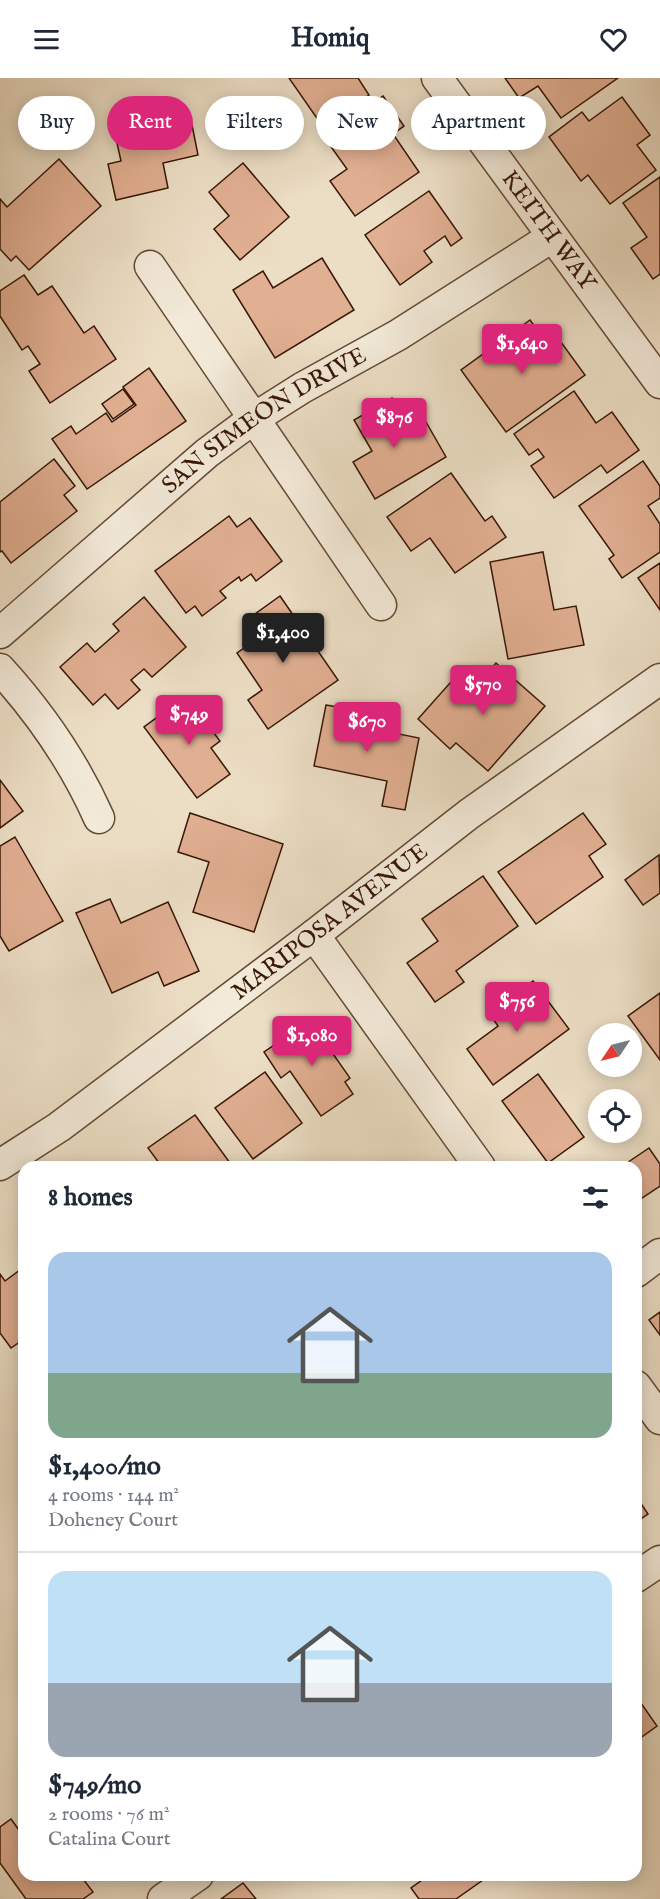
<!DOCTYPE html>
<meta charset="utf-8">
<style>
body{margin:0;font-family:"IM FELL English",serif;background:#f2f2f3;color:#1f2937;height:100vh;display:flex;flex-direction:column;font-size:22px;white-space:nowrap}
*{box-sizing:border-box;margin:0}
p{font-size:20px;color:#747a83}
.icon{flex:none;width:33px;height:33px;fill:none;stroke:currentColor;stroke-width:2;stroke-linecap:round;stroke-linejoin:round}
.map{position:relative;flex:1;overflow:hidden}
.drawer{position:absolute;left:18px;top:1083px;width:624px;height:720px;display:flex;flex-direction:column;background:#fff;border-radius:18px;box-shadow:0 3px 15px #0003}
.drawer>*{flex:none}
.hud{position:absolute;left:18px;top:18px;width:624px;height:54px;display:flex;gap:12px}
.needle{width:39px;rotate:235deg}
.tools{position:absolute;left:588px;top:945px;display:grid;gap:12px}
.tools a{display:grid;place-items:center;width:54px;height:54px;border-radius:50%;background:#fff;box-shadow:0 3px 15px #0003;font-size:30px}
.price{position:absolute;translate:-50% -51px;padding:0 14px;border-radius:6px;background:#db2777;color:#fff;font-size:20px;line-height:39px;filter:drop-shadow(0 2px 3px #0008)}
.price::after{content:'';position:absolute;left:50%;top:36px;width:18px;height:14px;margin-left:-9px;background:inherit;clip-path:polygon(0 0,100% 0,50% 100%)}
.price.current{background:#222;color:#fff}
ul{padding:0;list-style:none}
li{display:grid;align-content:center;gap:12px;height:318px;padding:0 30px}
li+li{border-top:2px solid #e0e1e3}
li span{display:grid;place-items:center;height:186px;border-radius:18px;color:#555}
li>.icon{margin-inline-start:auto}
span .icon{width:108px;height:108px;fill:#fffc;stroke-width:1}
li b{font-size:26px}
h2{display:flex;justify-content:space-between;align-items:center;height:72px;padding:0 30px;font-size:26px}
.tag{padding:0 21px;border-radius:27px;background:#fff;box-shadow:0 3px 15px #0003;font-size:21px;line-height:54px}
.tag.current{background:#db2777;color:#fff}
header{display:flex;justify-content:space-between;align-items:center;height:78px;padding:0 30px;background:#fff;font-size:27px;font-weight:700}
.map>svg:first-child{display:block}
.building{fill:#e1af92;stroke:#371705;stroke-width:1.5}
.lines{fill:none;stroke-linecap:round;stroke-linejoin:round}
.minor-casing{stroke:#644935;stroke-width:33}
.minor{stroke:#f3ead9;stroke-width:30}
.labels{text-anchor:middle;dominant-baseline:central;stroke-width:4.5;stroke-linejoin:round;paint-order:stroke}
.street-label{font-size:24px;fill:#371705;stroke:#f3ead9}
</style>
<header><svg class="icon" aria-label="menu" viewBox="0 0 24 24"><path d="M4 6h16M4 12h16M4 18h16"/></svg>Homiq<svg class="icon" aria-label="heart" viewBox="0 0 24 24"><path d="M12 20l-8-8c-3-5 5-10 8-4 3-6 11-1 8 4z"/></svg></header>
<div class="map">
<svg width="660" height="1821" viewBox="0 0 660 1821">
<rect width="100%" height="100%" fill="#ecdec5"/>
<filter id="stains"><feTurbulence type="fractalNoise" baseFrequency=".00333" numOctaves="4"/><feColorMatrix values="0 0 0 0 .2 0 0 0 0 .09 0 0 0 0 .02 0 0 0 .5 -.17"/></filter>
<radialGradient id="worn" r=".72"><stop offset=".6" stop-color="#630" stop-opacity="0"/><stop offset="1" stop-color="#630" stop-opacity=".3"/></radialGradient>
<!-- building -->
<g class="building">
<polygon points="289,0 358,0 369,17 323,49"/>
<polygon points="505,0 618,0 561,40 538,8 519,20"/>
<polygon points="383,18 404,48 393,56 419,94 355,138 330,103 347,91 324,59"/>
<polygon points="622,19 650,57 637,67 656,92 610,126 588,97 581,103 549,59 582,34 589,43"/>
<polygon points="151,39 155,55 192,47 198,77 163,85 168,110 116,122 108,86 121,83 113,47"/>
<polygon points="59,81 101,128 29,192 16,178 11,183 0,171 0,121 7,129"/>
<polygon points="243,85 289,139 240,182 214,151 229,138 209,114"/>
<polygon points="660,99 660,196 653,201 631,170 647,159 623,125"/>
<polygon points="429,113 462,160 451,168 445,158 424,173 432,184 400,207 365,157"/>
<polygon points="322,180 354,232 275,280 233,212 263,193 273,210"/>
<polygon points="24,197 38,217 52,208 84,255 94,248 116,281 50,325 29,293 40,286 28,268 22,272 0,238 0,213"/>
<polygon points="530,242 548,267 558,260 585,297 506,354 461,292"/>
<polygon points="149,290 186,343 87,411 52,361 71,348 76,356 106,335 112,344 136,327 123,309"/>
<polygon points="123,311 134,326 113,341 102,326"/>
<polygon points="574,313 596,345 612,334 639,372 607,395 601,387 554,420 531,388 544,379 538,371 529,377 514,356"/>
<polygon points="392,320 412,353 426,344 446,379 375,421 353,384 372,373 354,342"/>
<polygon points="54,381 75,408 64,417 77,433 11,485 2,473 0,474 0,424"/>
<polygon points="643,383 660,408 660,420 648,428 660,446 660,474 622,500 609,481 614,477 579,428"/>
<polygon points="451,395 485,443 492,438 506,459 455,495 430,460 411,473 387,439"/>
<polygon points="229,438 237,449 250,440 282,483 256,503 251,496 241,503 239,499 220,513 226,520 202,538 195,528 186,535 155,493"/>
<polygon points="543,474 554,532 576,528 584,567 508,581 490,484"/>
<polygon points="660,485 660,532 638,500"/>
<polygon points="280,518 338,602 268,651 248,622 262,612 237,575 254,563 247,552 259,543 255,536"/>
<polygon points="144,519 186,569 152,599 144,591 131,602 140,612 118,631 105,616 93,627 60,589 87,565 95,574 119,553 113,546"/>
<polygon points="496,585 545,628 488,693 456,665 450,671 418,641 450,605 466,619"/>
<polygon points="186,618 220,663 211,670 230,696 197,720 144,649"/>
<polygon points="326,627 367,634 364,649 419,660 405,732 382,728 387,703 314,688"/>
<polygon points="0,702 23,733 0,750"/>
<polygon points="190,735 283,766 254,854 193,834 209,784 178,774"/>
<polygon points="583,735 606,766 589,778 603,799 536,846 498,794"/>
<polygon points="15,759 63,843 9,873 0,858 0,768"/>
<polygon points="659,777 660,815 643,827 625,802"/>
<polygon points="483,798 518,848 456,893 464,904 435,924 407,885 438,863 422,841"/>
<polygon points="110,821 121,845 168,824 199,893 164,908 158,894 112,915 76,835"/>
<polygon points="533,903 569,951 493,1007 467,971 498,948 489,935"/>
<polygon points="660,915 660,982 628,938"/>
<polygon points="310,943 350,1000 345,1004 353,1016 321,1038 290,993 281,1000 264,974"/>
<polygon points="265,994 302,1045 253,1081 215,1030"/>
<polygon points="538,996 584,1059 548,1085 502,1023"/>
<polygon points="195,1037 233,1089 162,1089 148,1070"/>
<polygon points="649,1070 660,1086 660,1108 636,1124 636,1089 621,1089"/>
<polygon points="24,1189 24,1261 11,1270 0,1255 0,1196 5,1203"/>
<polygon points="660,1234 660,1257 649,1242"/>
<polygon points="636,1418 648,1436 636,1444"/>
<polygon points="636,1618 657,1648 636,1663"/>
<polygon points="11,1741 24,1759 24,1797 80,1797 93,1814 83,1821 26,1821 0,1785 0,1749"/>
<polygon points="429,1797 428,1797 490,1797 456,1821 419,1821 411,1810"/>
<polygon points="243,1805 256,1821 221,1821"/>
</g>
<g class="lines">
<defs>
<g id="minor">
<path id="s1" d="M437,0l223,305"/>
<polyline points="150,188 381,527"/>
<path id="s2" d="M0,555l207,-180 46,-34 49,-31 96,-53 154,-98"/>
<path d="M0,591c40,44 75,95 99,149"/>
<polyline points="314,857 480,1089"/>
<path id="s3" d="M0,1087l59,-38 255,-192 155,-121 191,-135"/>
<polyline points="636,1194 660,1176"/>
<polyline points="636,1308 660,1341"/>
<polyline points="636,1499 660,1483"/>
<polyline points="163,1821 198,1797"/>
</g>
</defs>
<!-- minor casing -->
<use href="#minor" class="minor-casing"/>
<!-- minor -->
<use href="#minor" class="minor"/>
</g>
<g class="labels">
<!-- street labels -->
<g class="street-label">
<text stroke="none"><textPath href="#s1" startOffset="189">KEITH WAY</textPath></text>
<text stroke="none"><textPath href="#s2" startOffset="340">SAN SIMEON DRIVE</textPath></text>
<text stroke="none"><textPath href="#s3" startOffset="410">MARIPOSA AVENUE</textPath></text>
</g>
</g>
<rect width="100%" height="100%" filter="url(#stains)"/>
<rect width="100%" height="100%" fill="url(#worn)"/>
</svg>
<div class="tools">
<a><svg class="needle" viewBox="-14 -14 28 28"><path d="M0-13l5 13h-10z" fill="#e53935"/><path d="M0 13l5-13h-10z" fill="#747a83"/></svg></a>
<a><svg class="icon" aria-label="locate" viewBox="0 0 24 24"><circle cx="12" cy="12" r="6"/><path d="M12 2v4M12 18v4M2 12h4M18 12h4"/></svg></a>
</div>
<b class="price" style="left:522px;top:297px">$1,640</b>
<b class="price" style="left:394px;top:371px">$876</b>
<b class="price current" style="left:283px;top:586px">$1,400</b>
<b class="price" style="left:483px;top:638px">$570</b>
<b class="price" style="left:189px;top:668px">$749</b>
<b class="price" style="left:367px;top:675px">$670</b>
<b class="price" style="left:517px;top:955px">$756</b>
<b class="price" style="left:312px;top:989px">$1,080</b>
<div class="hud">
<a class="tag">Buy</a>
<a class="tag current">Rent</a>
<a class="tag">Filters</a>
<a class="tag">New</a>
<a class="tag">Apartment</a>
</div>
<section class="drawer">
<h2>8 homes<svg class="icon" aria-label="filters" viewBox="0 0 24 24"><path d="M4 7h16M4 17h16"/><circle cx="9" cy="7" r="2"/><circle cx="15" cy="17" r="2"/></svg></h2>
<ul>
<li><span style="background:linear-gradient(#a9c7e8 65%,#7fa58c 0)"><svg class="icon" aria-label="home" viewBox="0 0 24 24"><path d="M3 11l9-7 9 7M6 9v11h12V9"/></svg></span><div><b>$1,400/mo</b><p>4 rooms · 144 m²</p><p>Doheney Court</p></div></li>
<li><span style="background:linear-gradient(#bfe0f5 60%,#9aa5b1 0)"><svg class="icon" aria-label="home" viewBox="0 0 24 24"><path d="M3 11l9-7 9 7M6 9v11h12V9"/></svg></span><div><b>$749/mo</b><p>2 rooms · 76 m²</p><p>Catalina Court</p></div></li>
</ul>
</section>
</div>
